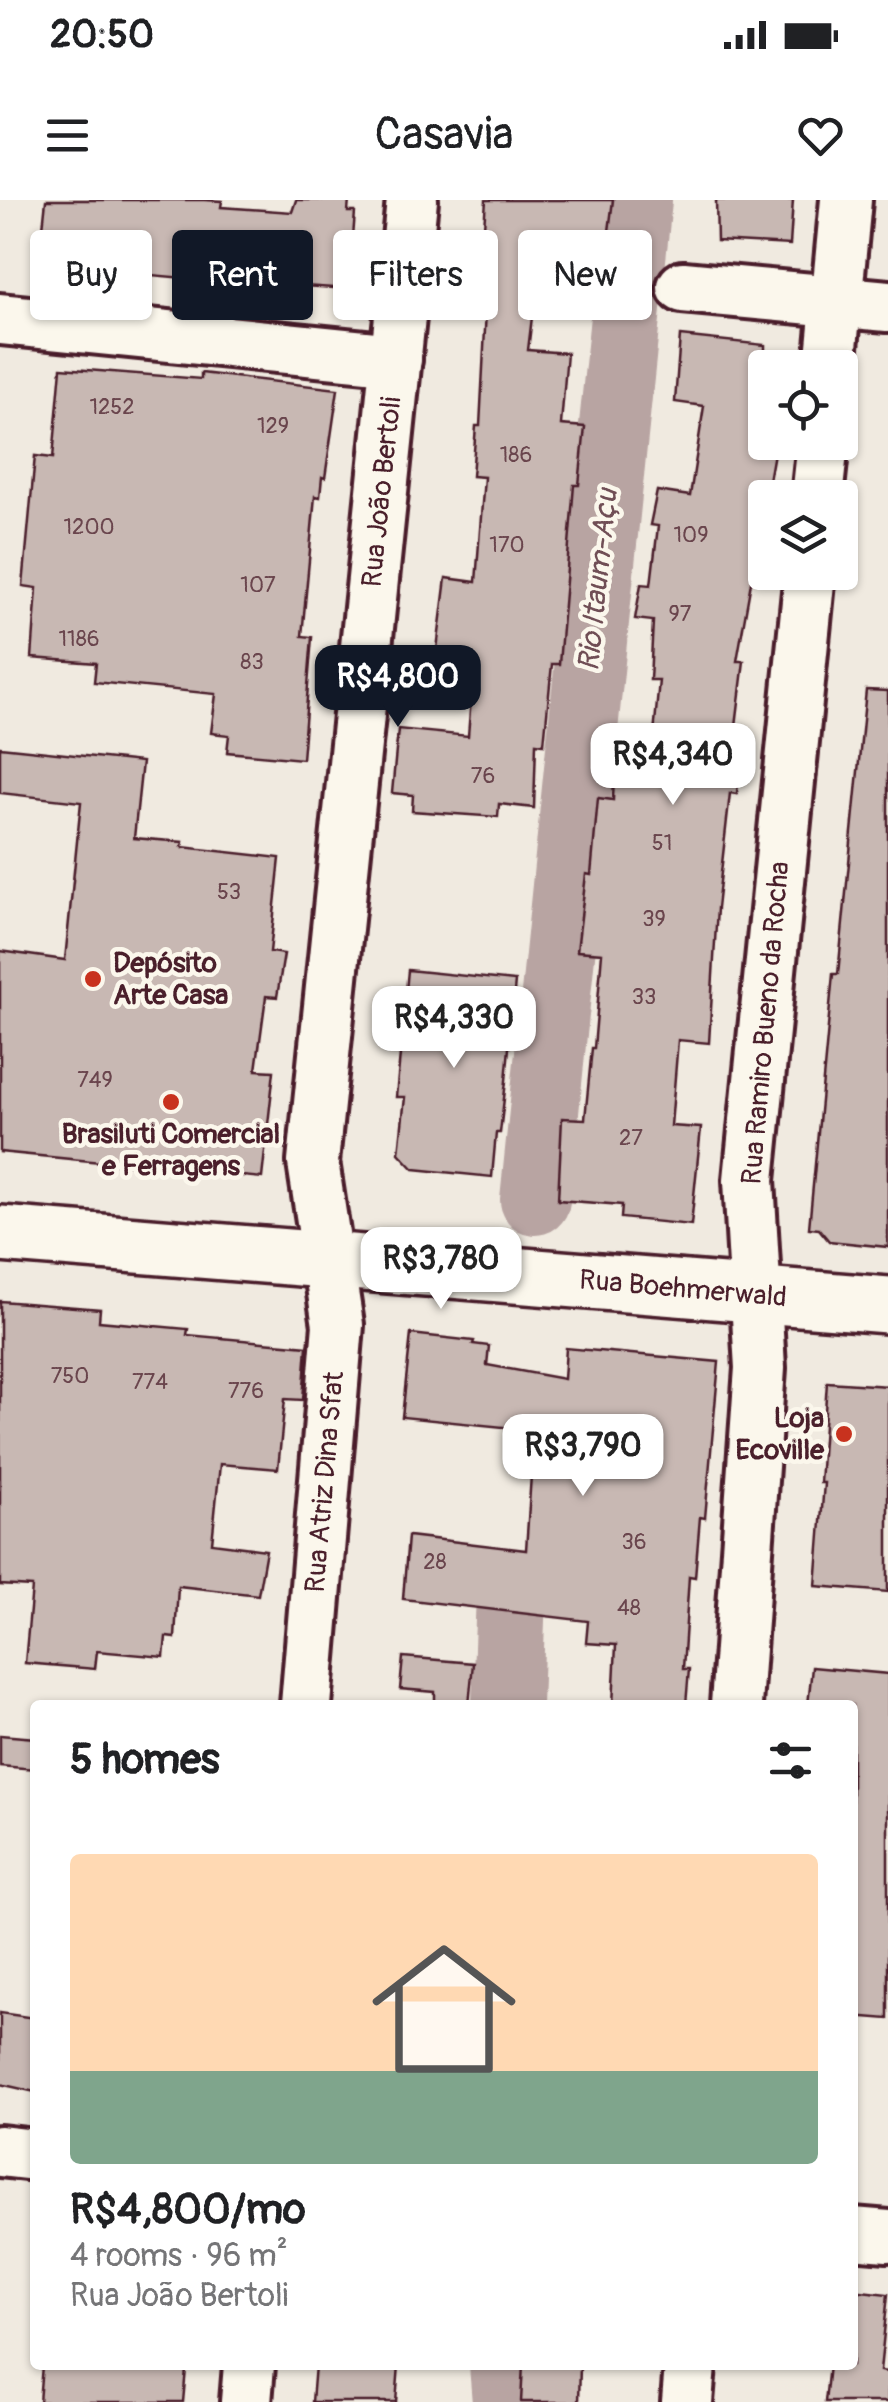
<!DOCTYPE html>
<meta charset="utf-8">
<style>
body{margin:0;font-family:Pangolin,sans-serif;background:#f2f2f2;color:#202124;height:100vh;display:flex;flex-direction:column;font-size:38px;white-space:nowrap}
*{box-sizing:border-box;margin:0}
p{font-size:32px;color:#757577}
.icon{flex:none;width:55px;height:55px;fill:none;stroke:currentColor;stroke-width:2;stroke-linecap:round;stroke-linejoin:round}
.map{position:relative;flex:1;overflow:hidden}
.panel{position:absolute;left:30px;top:1500px;width:828px;height:670px;display:flex;flex-direction:column;background:#fff;border-radius:10px;box-shadow:0 2px 8px #0004}
.panel>*{flex:none}
.banner{position:absolute;left:30px;top:30px;width:830px;height:90px;display:flex;gap:20px}
.buttons{position:absolute;left:748px;top:150px;display:grid;gap:20px}
.buttons a{display:grid;place-items:center;width:110px;height:110px;border-radius:10px;background:#fff;box-shadow:0 2px 8px #0004;font-size:50px}
.price{position:absolute;translate:-50% -85px;padding:0 22px;border-radius:20px;background:#fff;color:#222;font-size:32px;line-height:65px;filter:drop-shadow(0 2px 5px #0008)}
.price::after{content:'';position:absolute;left:50%;top:60px;width:30px;height:22px;margin-left:-15px;background:inherit;clip-path:polygon(0 0,100% 0,50% 100%)}
.price.selected{background:#111827;color:#fff}
ul{padding:0;list-style:none}
li{display:grid;align-content:center;gap:20px;height:530px;padding:0 40px}
li+li{border-top:2px solid #e0e0e0}
li span{display:grid;place-items:center;height:310px;border-radius:10px;color:#555}
li>.icon{margin-inline-start:auto}
span .icon{width:180px;height:180px;fill:#fffc;stroke-width:1}
li b{font-size:42px}
h2{display:flex;justify-content:space-between;align-items:center;height:120px;padding:0 40px;font-size:42px}
.tag{padding:0 35px;border-radius:10px;background:#fff;box-shadow:0 2px 8px #0004;font-size:35px;line-height:90px}
.tag.selected{background:#111827;color:#fff}
.status{display:flex;justify-content:space-between;align-items:center;height:70px;padding:0 50px;background:#fff;direction:ltr}
.status svg{height:28px;fill:currentColor}
header{display:flex;justify-content:space-between;align-items:center;height:130px;padding:0 40px;background:#fff;font-size:45px;font-weight:600}
.map>svg:first-child{display:block}
.lines{fill:none;stroke-linecap:round;stroke-linejoin:round}
.river{stroke:#b8a4a2;stroke-width:70}
.building{fill:#c8b8b3;stroke:#4a1f2b;stroke-width:2.5}
.minor-casing{stroke:#4a1f2b;stroke-width:58}
.major-casing{stroke:#4a1f2b;stroke-width:62}
.minor{stroke:#fbf7ec;stroke-width:50}
.major{stroke:#fbf7ec;stroke-width:55}
.poi-dot{fill:#c8321e;stroke:#fbf7ec;stroke-width:4}
.labels{text-anchor:middle;dominant-baseline:central;stroke-width:9;stroke-linejoin:round;paint-order:stroke}
.number-label{font-size:22px;fill:#6a454d}
.street-label{font-size:28px;fill:#4a1f2b;stroke:#fbf7ec}
.poi-label{font-size:28px;font-weight:bold;fill:#4a1f2b;stroke:#fbf7ec;text-anchor:start}
.water-label{font-size:30px;font-style:italic;fill:#704e55;stroke:#fbf7ec}
</style>
<div class="status"><b>20:50</b><svg viewBox="0 0 49 12"><path d="M0 12V9h3v3zM5 12V6h3v6zM10 12V3h3v9zM15 12V0h3v12zM26 1h20v11H26zM47 4h2v5h-2z"/></svg></div>
<header><svg class="icon" aria-label="menu" viewBox="0 0 24 24"><path d="M4 6h16M4 12h16M4 18h16"/></svg>Casavia<svg class="icon" aria-label="heart" viewBox="0 0 24 24"><path d="M12 20l-8-8c-3-5 5-10 8-4 3-6 11-1 8 4z"/></svg></header>
<div class="map">
<svg width="888" height="2202" viewBox="0 0 888 2202">
<rect width="100%" height="100%" fill="#f0eae0"/>
<filter id="ink" filterUnits="userSpaceOnUse"><feTurbulence type="fractalNoise" baseFrequency=".01" numOctaves="2"/><feDisplacementMap in="SourceGraphic" scale="20" xChannelSelector="R" yChannelSelector="G"/><feConvolveMatrix kernelMatrix="1 2 1 2 8 2 1 2 1" color-interpolation-filters="sRGB"/></filter>
<g filter="url(#ink)">
<g class="lines">
<!-- river -->
<g class="river">
<polyline points="535,1000 637,0"/>
<polyline points="507,1505 511,1392"/>
<polyline points="504,2165 507,2202"/>
</g>
</g>
<!-- building -->
<g class="building">
<polygon points="46,0 204,0 222,1 221,7 292,12 296,0 349,0 348,12 355,12 349,89 288,85 288,81 185,70 184,78 39,65"/>
<polygon points="486,0 613,0 603,78 562,74 561,86 552,85 552,93 535,92 528,150 567,153 561,225 585,227 579,285 574,285 559,464 552,464 544,544 536,543 534,608 499,604 498,617 412,611 413,595 392,593 398,529 468,536 474,459 436,457 446,378 476,382 484,277 472,276 476,226 480,226 486,110 478,109"/>
<polygon points="716,0 793,0 790,45 717,41"/>
<polygon points="680,136 765,145 765,245 775,247 737,461 744,461 734,542 741,543 737,594 730,593 717,708 709,843 678,840 671,926 701,928 691,1025 621,1018 622,1005 558,1000 562,918 585,919 592,848 594,848 602,753 577,751 586,674 591,675 598,598 613,600 614,576 650,578 659,480 650,480 653,421 635,419 641,384 651,385 658,326 650,325 657,291 690,296 704,206 675,202"/>
<polygon points="61,168 201,179 201,173 338,189 325,278 322,277 320,297 315,296 302,436 312,437 302,559 227,552 229,535 211,533 216,494 94,482 96,463 32,458 37,388 23,386 35,256 53,258"/>
<polygon points="866,490 888,491 888,1047 829,1041 819,1029 809,1028 833,774 838,774"/>
<polygon points="0,547 142,562 134,638 183,642 182,647 280,658 270,752 284,754 277,797 266,796 256,870 274,871 262,978 0,952 0,751 65,760 81,602 0,593"/>
<polygon points="408,770 515,781 506,881 500,933 496,933 492,977 414,969 399,953 405,897 396,897"/>
<polygon points="0,1101 100,1109 99,1121 188,1129 187,1135 307,1146 303,1200 285,1199 278,1269 220,1264 212,1343 266,1350 258,1395 178,1386 175,1438 166,1437 164,1457 97,1451 95,1469 25,1463 32,1387 0,1385"/>
<polygon points="411,1134 474,1141 473,1144 489,1146 487,1165 564,1179 566,1148 719,1162 705,1318 700,1317 695,1377 689,1376 683,1469 689,1469 686,1505 613,1505 616,1445 586,1443 588,1421 403,1399 408,1336 526,1350 534,1230 402,1217"/>
<polygon points="827,1182 888,1186 888,1392 816,1386 824,1283 820,1283"/>
<polygon points="403,1457 473,1463 469,1505 435,1505 435,1492 400,1489"/>
<polygon points="812,1467 888,1474 888,1819 852,1816 852,1505 808,1505"/>
<polygon points="0,1535 35,1538 35,1569 0,1566"/>
<polygon points="0,1813 35,1818 35,1892 0,1884"/>
<polygon points="852,2090 888,2094 880,2171 888,2172 888,2202 825,2202 829,2165 852,2165"/>
<polygon points="42,2165 170,2165 170,2168 186,2169 183,2202 39,2202"/>
<polygon points="315,2165 399,2165 396,2202 312,2202"/>
<polygon points="523,2165 580,2165 579,2202 521,2202"/>
</g>
<g class="lines">
<defs>
<g id="minor">
<polyline points="683,87 888,106"/>
<polyline points="0,119 396,159"/>
<polyline points="830,168 846,0"/>
<polyline points="817,298 823,242"/>
<polyline points="306,1505 338,1125 313,962 412,0"/>
<polyline points="736,1505 760,1168 749,980 810,372"/>
<polyline points="0,1951 35,1955"/>
<polyline points="852,2033 888,2036"/>
<polyline points="246,2202 249,2165"/>
<polyline points="687,2202 690,2165"/>
</g>
<polyline id="major" points="0,1034 888,1105"/>
</defs>
<!-- minor casing -->
<use href="#minor" class="minor-casing"/>
<!-- major casing -->
<use href="#major" class="major-casing"/>
<!-- minor -->
<use href="#minor" class="minor"/>
<!-- major -->
<use href="#major" class="major"/>
</g>
</g>
<!-- markers -->
<g class="poi-dot">
<circle cx="93" cy="779" r="10"/>
<circle cx="171" cy="902" r="10"/>
<circle cx="844" cy="1234" r="10"/>
</g>
<g class="labels">
<!-- number labels -->
<g class="number-label">
<text x="112" y="207">1252</text>
<text x="273" y="226">129</text>
<text x="516" y="255">186</text>
<text x="89" y="327">1200</text>
<text x="691" y="335">109</text>
<text x="507" y="345">170</text>
<text x="258" y="385">107</text>
<text x="680" y="414">97</text>
<text x="79" y="439">1186</text>
<text x="252" y="462">83</text>
<text x="483" y="576">76</text>
<text x="662" y="643">51</text>
<text x="229" y="692">53</text>
<text x="654" y="719">39</text>
<text x="644" y="797">33</text>
<text x="95" y="880">749</text>
<text x="631" y="938">27</text>
<text x="70" y="1176">750</text>
<text x="150" y="1182">774</text>
<text x="246" y="1191">776</text>
<text x="634" y="1342">36</text>
<text x="435" y="1362">28</text>
<text x="629" y="1408">48</text>
</g>
<!-- street labels -->
<g class="street-label">
<text transform="translate(382 292) rotate(-84)">Rua João Bertoli</text>
<text transform="translate(766 823) rotate(-85)">Rua Ramiro Bueno da Rocha</text>
<text transform="translate(683 1089) rotate(5)">Rua Boehmerwald</text>
<text transform="translate(325 1282) rotate(-85)">Rua Atriz Dina Sfat</text>
</g>
<!-- poi labels -->
<g class="poi-label">
<text x="113" y="763">Depósito<tspan x="113" dy="32">Arte Casa</tspan></text>
<text x="171" y="934" text-anchor="middle">Brasiluti Comercial<tspan x="171" dy="32">e Ferragens</tspan></text>
<text x="824" y="1218" text-anchor="end">Loja<tspan x="824" dy="32">Ecoville</tspan></text>
</g>
<!-- water labels -->
<g class="water-label">
<text transform="translate(598 380) rotate(-84)">Rio Itaum-Açu</text>
</g>
</g>
</svg>
<div class="buttons">
<a><svg class="icon" aria-label="locate" viewBox="0 0 24 24"><circle cx="12" cy="12" r="6"/><path d="M12 2v4M12 18v4M2 12h4M18 12h4"/></svg></a>
<a><svg class="icon" aria-label="layers" viewBox="0 0 24 24"><path d="M12 4l9 5-9 5-9-5zM3 14l9 5 9-5"/></svg></a>
</div>
<b class="price selected" style="left:398px;top:530px">R$4,800</b>
<b class="price" style="left:673px;top:608px">R$4,340</b>
<b class="price" style="left:454px;top:871px">R$4,330</b>
<b class="price" style="left:441px;top:1112px">R$3,780</b>
<b class="price" style="left:583px;top:1299px">R$3,790</b>
<div class="banner">
<a class="tag">Buy</a>
<a class="tag selected">Rent</a>
<a class="tag">Filters</a>
<a class="tag">New</a>
</div>
<section class="panel">
<h2>5 homes<svg class="icon" aria-label="filters" viewBox="0 0 24 24"><path d="M4 7h16M4 17h16"/><circle cx="9" cy="7" r="2"/><circle cx="15" cy="17" r="2"/></svg></h2>
<ul>
<li><span style="background:linear-gradient(#ffd9b3 70%,#7fa58c 0)"><svg class="icon" aria-label="home" viewBox="0 0 24 24"><path d="M3 11l9-7 9 7M6 9v11h12V9"/></svg></span><div><b>R$4,800/mo</b><p>4 rooms · 96 m²</p><p>Rua João Bertoli</p></div></li>
</ul>
</section>
</div>
